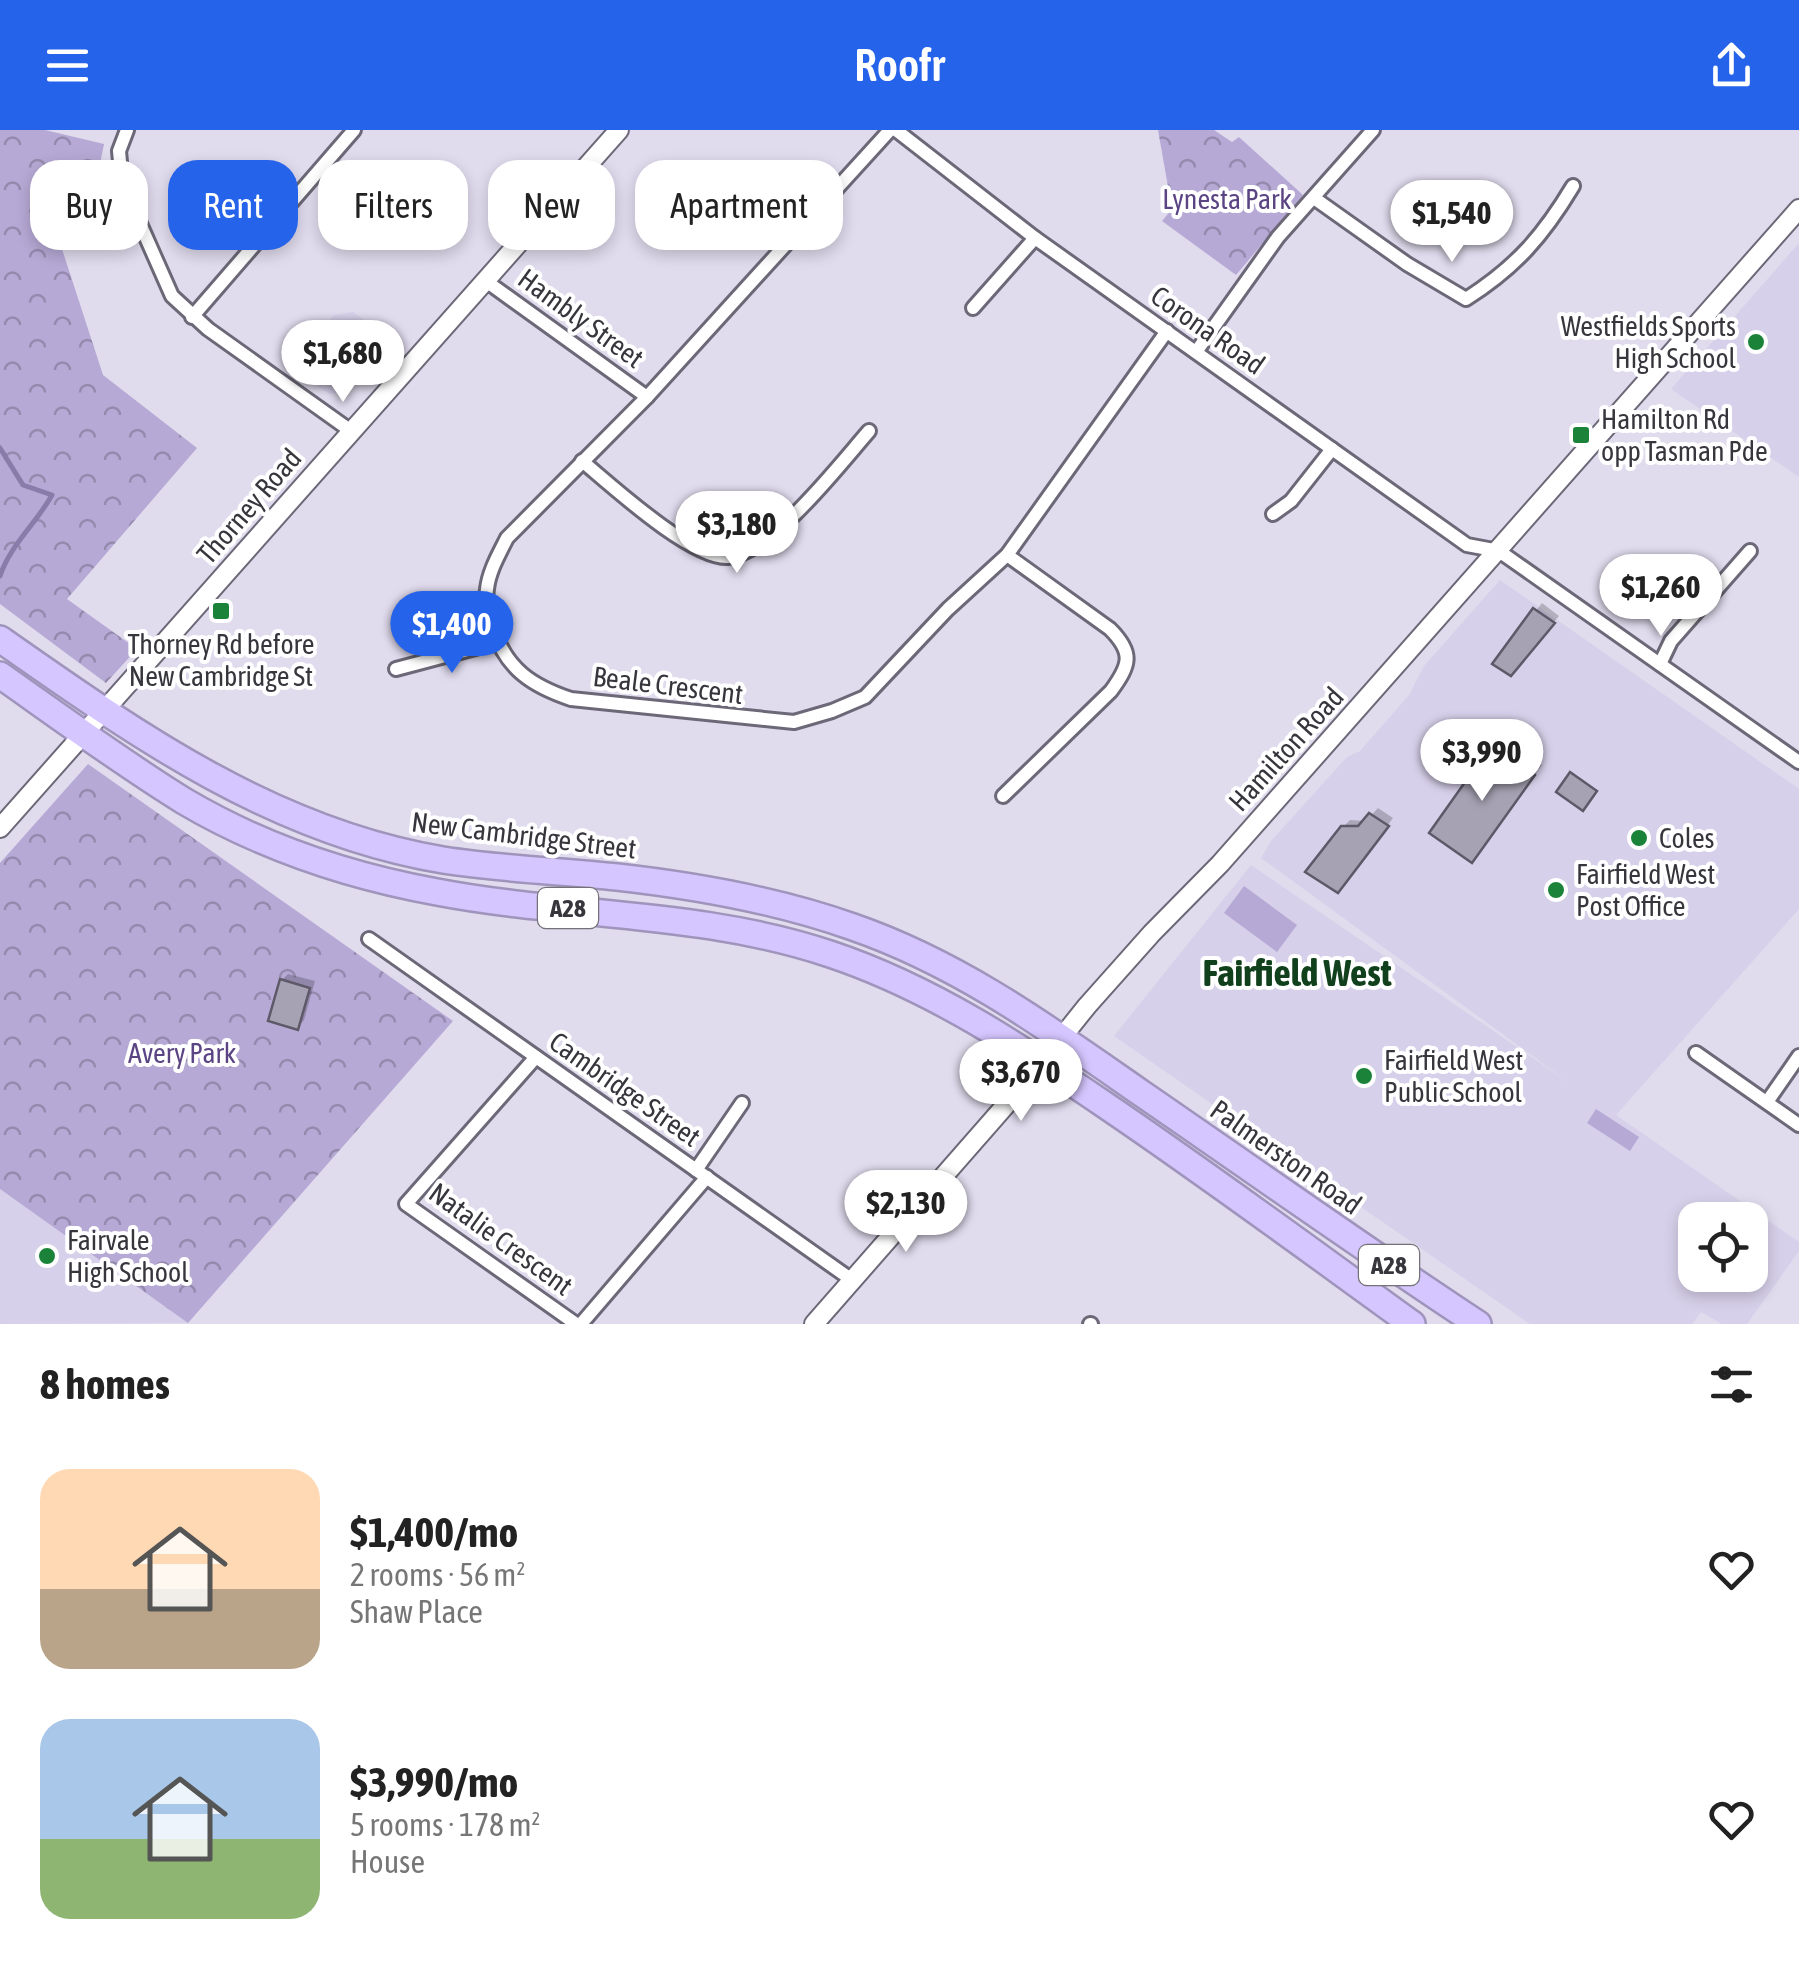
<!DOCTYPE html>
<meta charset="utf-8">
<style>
body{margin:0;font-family:"Asap Condensed",sans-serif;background:#f6f6f6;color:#222;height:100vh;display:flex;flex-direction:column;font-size:38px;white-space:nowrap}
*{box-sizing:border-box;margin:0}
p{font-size:32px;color:#767676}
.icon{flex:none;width:55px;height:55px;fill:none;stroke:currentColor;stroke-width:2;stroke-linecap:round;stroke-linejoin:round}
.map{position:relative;height:1194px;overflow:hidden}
.drawer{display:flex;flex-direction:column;background:#fff;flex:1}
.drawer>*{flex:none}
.guide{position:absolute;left:30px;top:30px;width:1000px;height:90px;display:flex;gap:20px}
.buttons{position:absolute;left:1678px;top:1072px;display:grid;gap:20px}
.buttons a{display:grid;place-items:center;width:90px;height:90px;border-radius:20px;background:#fff;box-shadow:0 5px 15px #0003;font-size:50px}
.price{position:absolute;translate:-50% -85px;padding:0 22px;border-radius:35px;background:#fff;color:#222;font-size:32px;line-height:65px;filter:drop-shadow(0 2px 5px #0008)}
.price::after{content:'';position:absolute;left:50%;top:60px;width:30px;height:22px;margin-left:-15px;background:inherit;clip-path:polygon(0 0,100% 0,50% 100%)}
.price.active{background:#2563eb;color:#fff}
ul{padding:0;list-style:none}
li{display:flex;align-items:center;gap:30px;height:250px;padding:0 40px}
li span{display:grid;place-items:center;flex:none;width:280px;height:200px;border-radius:30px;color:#555}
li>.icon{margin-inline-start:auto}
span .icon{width:120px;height:120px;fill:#fffc;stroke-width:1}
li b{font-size:42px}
h2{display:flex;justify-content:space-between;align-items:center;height:120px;padding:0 40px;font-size:42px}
.pill{padding:0 35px;border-radius:30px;background:#fff;box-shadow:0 5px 15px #0003;font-size:35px;line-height:90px}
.pill.active{background:#2563eb;color:#fff}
header{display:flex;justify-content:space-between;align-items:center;height:130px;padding:0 40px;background:#2563eb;color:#fff;font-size:45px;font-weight:600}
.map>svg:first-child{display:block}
.built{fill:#d7d0ea;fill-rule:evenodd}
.park{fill:url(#park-crowns)}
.garden{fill:#b6a9d5}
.shadow{fill:#0003}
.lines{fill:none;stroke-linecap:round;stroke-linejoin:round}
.stream{stroke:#897baa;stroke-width:5}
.building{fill:#a6a2b3;stroke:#5d5968;stroke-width:2.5}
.street-casing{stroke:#6c6877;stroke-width:18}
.secondary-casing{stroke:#6c6877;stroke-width:22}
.highway-casing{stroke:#9f94bb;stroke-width:30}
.street{stroke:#fff;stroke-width:12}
.secondary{stroke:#fff;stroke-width:18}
.highway{stroke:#d6c6ff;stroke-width:25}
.poi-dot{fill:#1a8339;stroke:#fff;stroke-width:4}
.labels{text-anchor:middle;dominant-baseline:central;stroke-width:8;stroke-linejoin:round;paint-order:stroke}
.shield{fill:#fff;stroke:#747277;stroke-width:2.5}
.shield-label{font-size:25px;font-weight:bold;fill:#38363d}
.park-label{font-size:28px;fill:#5a4483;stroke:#fff}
.street-label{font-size:28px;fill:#38363d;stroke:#fff}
.poi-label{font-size:28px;fill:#38363d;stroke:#fff;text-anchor:start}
.district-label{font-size:38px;font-weight:bold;fill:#11401c;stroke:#fff}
</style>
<header><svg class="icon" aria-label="menu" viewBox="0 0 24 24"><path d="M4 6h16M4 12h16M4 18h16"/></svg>Roofr<svg class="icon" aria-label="share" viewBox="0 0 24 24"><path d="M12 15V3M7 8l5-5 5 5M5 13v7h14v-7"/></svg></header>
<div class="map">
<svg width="1799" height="1194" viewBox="0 0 1799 1194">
<defs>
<pattern id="park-crowns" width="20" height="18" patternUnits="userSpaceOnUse" patternTransform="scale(2.5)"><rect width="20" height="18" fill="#b6a9d5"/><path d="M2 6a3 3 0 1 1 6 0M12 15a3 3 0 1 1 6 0" fill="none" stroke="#958aae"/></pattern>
</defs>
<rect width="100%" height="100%" fill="#e0dbed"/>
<!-- built -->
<g class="built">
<polygon points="1799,113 1799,347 1671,259"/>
<polygon points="353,182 383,203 383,211 337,263 329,264 293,239 293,232 334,185"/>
<path d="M1500,450l299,209v120l-183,206 183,127v9l-52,73h-25l-21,-12 -9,12h-162l-416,-288 137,-171 320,219 -310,-226 10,-17 76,-84 13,-6 49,-56 15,-29zM1695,1090h55v55h-55z"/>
<polygon points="0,1059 188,1193 0,1194"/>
</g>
<!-- park -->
<g class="park">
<polygon points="0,0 45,0 104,14 101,29 105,50 48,76 103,245 197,318 67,469 137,519 106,553 0,474"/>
<polygon points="1158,0 1214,0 1232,12 1239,7 1303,65 1236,145 1162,91 1172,79"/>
<polygon points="88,634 453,891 188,1193 0,1059 0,733"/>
</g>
<!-- garden -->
<g class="garden">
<polygon points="1244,756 1297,795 1277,822 1224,783"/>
<polygon points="1596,979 1639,1007 1630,1021 1587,993"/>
</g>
<!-- shadow -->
<g class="shadow">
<polygon points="1542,473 1559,486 1517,536 1496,533"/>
<polygon points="1503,607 1542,635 1480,721 1494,616"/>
<polygon points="1378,678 1393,688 1344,754 1343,697 1350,690 1366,691"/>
<polygon points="288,844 315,851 304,890 298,897 282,850"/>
</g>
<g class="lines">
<!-- stream -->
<path class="stream" d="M0,318l23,37 29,10c-16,29 -42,50 -52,81"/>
</g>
<!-- building -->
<g class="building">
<polygon points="1533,478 1555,493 1511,546 1492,534"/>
<polygon points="1492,614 1535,645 1472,733 1429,703"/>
<polygon points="1570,642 1597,661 1583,681 1556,662"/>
<polygon points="1369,683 1389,696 1338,763 1305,742 1341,696 1358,696"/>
<polygon points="280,849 310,858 298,900 268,891"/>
</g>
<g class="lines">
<defs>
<g id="street">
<polyline points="127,0 119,21 122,53 172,166 208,199 351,301"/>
<path d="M890,0l-243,267 -140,141c-8,16 -18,33 -20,51 -2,13 2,27 6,39 13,41 39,58 78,71l223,23 38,-11 33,-14 83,-88 59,-54 160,-224"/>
<polyline points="896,0 1035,108 1467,415 1499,421 1799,632"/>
<path d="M1314,68l93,66 59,35c50,-32 77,-63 107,-113"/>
<polyline points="486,151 647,267"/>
<polyline points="973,178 1035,108"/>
<polyline points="192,187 354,0"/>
<polyline points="1196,222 1278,107 1373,0"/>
<path d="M582,331c29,24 109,98 146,96 43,-3 112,-93 141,-126"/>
<polyline points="1273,384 1291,371 1332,319"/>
<polyline points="1660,534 1671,511 1750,421"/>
<polyline points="396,539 498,512"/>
<path d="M1003,666l108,-105c19,-26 23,-38 -1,-62l-103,-74"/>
<polyline points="369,809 852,1150"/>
<polyline points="1696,923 1799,995"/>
<polyline points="536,927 406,1074 576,1194"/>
<polyline points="1767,972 1799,926"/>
<polyline points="696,1040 742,973"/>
<polyline points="581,1194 707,1047"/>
<polyline points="1090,1194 1091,1194"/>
</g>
<g id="secondary">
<polyline points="0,698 619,0"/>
<polyline points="814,1194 1026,952 1087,876 1152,803 1220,734 1799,79"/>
</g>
<g id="highway">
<path d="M0,509c137,96 274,193 443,221 58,9 117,11 174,17 81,9 160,23 236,50 107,37 196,102 288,166 112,77 223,156 337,231"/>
<path d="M0,545c61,43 121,87 184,126 78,46 165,75 253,91 131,25 265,19 393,62 102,34 190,93 278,153 103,70 203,144 304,217"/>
</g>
</defs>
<!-- street casing -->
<use href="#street" class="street-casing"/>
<!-- secondary casing -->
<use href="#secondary" class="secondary-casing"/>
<!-- highway casing -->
<use href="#highway" class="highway-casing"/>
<!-- street -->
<use href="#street" class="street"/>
<!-- secondary -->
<use href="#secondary" class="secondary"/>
<!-- highway -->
<use href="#highway" class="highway"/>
</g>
<!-- markers -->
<g class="poi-dot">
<circle cx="1756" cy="212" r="10"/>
<rect x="1571" y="295" width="20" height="20" rx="5"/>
<rect x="211" y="471" width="20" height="20" rx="5"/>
<circle cx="1639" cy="708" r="10"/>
<circle cx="1556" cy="760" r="10"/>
<circle cx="1364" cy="946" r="10"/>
<circle cx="47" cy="1126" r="10"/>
</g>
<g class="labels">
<!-- shield labels -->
<g class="shield">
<rect x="538" y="758" width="60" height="40" rx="8"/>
<rect x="1359" y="1115" width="60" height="40" rx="8"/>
</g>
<g class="shield-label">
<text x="568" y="778">A28</text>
<text x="1389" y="1135">A28</text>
</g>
<!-- park labels -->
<g class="park-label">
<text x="1227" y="69">Lynesta Park</text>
<text x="182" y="923">Avery Park</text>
</g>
<!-- street labels -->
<g class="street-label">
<text transform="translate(581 188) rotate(36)">Hambly Street</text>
<text transform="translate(1208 200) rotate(35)">Corona Road</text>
<text transform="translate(249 376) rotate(-49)">Thorney Road</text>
<text transform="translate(668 555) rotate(7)">Beale Crescent</text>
<text transform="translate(1286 619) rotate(-48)">Hamilton Road</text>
<text transform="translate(524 705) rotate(7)">New Cambridge Street</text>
<text transform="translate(625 959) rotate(35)">Cambridge Street</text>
<text transform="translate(1286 1027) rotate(35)">Palmerston Road</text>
<text transform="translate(501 1109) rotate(36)">Natalie Crescent</text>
</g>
<!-- poi labels -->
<g class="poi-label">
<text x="1736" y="196" text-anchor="end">Westfields Sports<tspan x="1736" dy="32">High School</tspan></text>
<text x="1601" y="289">Hamilton Rd<tspan x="1601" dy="32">opp Tasman Pde</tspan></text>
<text x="221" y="514" text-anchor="middle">Thorney Rd before<tspan x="221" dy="32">New Cambridge St</tspan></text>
<text x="1659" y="708">Coles</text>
<text x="1576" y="744">Fairfield West<tspan x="1576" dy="32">Post Office</tspan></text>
<text x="1384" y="930">Fairfield West<tspan x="1384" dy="32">Public School</tspan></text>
<text x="67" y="1110">Fairvale<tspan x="67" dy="32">High School</tspan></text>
</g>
<!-- district labels -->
<g class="district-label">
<text x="1297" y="842">Fairfield West</text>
</g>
</g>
</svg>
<div class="buttons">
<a><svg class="icon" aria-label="locate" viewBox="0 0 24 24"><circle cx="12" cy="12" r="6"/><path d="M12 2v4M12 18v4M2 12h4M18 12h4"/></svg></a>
</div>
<b class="price" style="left:1452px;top:135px">$1,540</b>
<b class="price" style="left:343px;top:275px">$1,680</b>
<b class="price" style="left:737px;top:446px">$3,180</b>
<b class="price" style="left:1661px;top:509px">$1,260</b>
<b class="price active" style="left:452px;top:546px">$1,400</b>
<b class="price" style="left:1482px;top:674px">$3,990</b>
<b class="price" style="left:1021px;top:994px">$3,670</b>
<b class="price" style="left:906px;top:1125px">$2,130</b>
<div class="guide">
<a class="pill">Buy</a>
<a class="pill active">Rent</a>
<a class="pill">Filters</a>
<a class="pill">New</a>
<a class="pill">Apartment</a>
</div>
</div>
<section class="drawer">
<h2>8 homes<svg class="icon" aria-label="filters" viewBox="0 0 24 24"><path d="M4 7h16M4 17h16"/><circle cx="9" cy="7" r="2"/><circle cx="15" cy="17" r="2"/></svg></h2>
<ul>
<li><span style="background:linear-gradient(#ffd9b3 60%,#b9a48a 0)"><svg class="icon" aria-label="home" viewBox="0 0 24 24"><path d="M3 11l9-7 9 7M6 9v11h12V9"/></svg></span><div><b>$1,400/mo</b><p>2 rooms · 56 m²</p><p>Shaw Place</p></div><svg class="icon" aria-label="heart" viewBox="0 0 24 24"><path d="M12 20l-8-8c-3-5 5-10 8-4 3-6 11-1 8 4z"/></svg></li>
<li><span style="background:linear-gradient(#a9c7e8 60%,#8fb573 0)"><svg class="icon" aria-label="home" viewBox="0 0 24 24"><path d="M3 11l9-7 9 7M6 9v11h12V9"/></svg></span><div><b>$3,990/mo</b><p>5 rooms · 178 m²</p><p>House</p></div><svg class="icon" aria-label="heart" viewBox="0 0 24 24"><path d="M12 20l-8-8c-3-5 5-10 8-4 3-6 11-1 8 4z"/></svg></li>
</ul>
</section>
